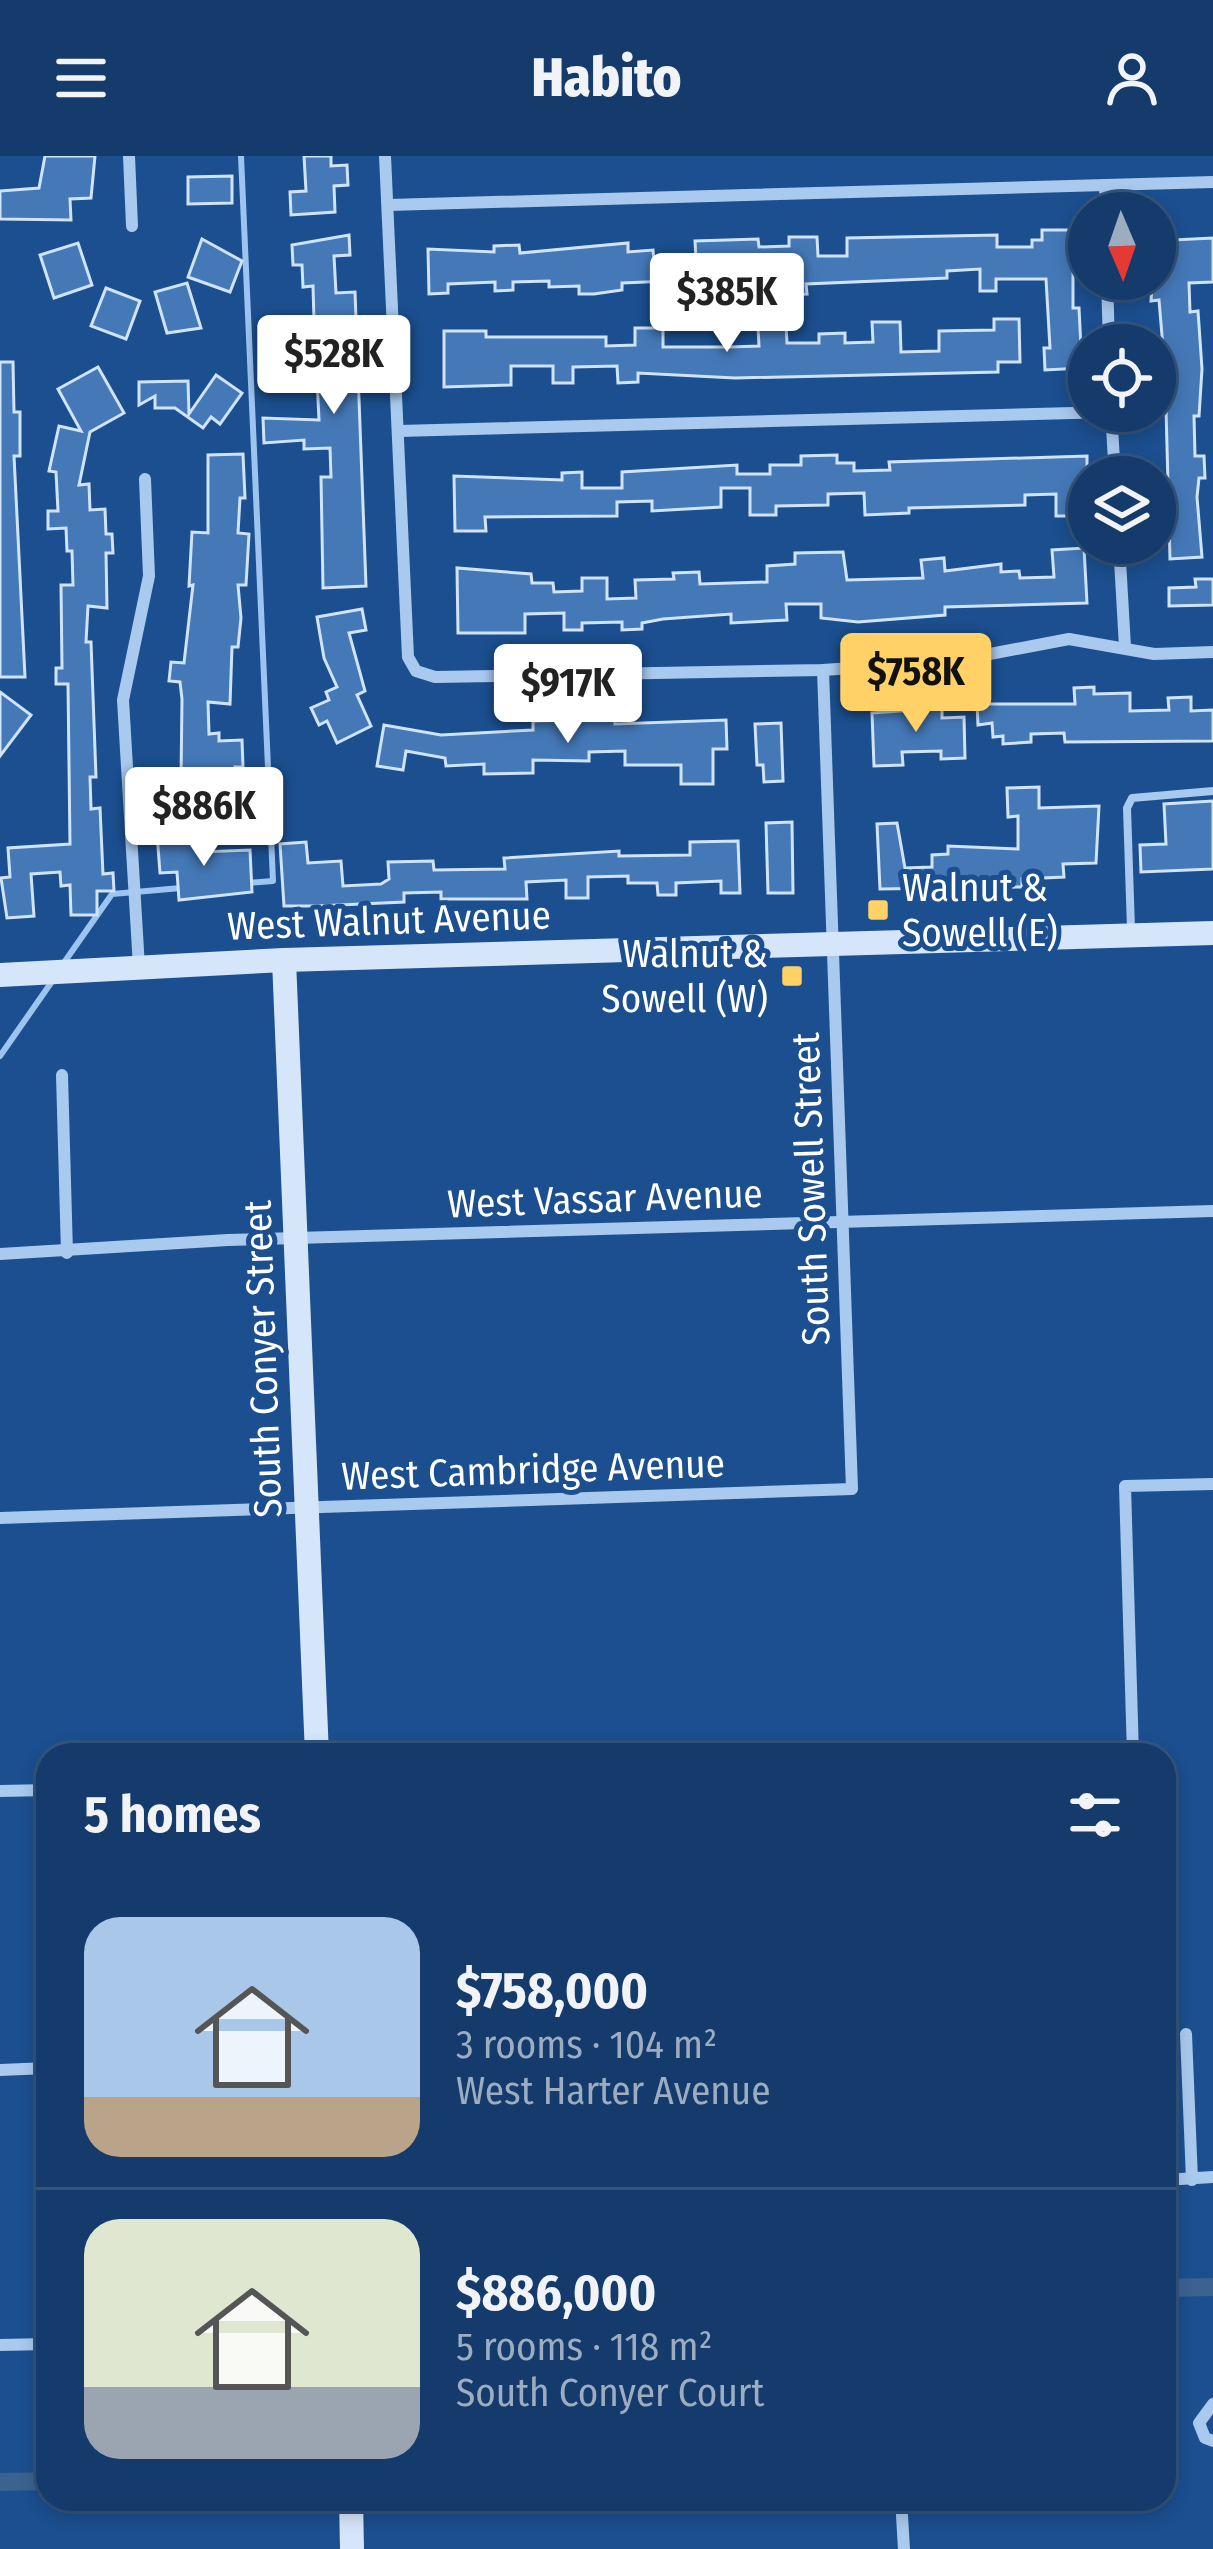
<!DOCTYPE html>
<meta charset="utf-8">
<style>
body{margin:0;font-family:"Fira Sans Condensed",sans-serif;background:#1d4271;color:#f1f3f6;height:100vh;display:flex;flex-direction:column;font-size:45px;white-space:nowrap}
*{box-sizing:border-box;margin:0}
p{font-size:39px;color:#9dadc1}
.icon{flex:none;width:66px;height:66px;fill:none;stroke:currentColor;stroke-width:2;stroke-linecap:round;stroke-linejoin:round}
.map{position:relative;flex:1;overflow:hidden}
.sheet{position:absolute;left:36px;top:1587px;width:1140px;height:768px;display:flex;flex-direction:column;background:#143b6b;border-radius:36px;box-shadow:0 6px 18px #0003,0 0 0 3px #33557e}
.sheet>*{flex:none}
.needle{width:78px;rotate:178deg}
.controls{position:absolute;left:1068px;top:36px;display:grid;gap:24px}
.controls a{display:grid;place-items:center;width:108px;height:108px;border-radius:50%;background:#143b6b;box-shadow:0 6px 18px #0003,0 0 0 3px #33557e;font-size:60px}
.price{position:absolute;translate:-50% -102px;padding:0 27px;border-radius:12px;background:#fff;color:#222;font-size:39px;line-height:78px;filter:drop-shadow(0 3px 6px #0008)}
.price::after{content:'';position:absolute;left:50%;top:72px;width:36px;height:27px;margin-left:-18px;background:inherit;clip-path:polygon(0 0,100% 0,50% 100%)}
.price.selected{background:#ffd166;color:#111}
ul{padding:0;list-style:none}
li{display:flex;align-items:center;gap:36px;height:300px;padding:0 48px}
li+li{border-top:3px solid #33557e}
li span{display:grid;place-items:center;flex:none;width:336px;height:240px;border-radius:36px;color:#555}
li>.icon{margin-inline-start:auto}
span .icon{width:144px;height:144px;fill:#fffc;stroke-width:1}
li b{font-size:51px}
h2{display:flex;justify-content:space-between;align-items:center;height:144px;padding:0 48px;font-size:51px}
header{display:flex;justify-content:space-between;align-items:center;height:156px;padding:0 48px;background:#143b6b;font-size:54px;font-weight:800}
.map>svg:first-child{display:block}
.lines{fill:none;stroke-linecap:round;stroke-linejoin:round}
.stream{stroke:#9cc4f0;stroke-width:6}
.canal{stroke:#3c6290;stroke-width:18}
.building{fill:#4478b7;stroke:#cfe3fa;stroke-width:3}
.lane{stroke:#a9c9ee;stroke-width:8}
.street{stroke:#a9c9ee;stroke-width:12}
.secondary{stroke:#d6e6fa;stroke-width:24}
.poi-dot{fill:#ffd166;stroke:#1b4f8f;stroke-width:4.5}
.labels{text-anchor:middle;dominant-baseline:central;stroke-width:10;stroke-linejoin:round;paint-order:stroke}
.poi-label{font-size:39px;fill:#fff;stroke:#1b4f8f;text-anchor:start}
.street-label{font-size:39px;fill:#fff;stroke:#1b4f8f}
</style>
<header><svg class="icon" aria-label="menu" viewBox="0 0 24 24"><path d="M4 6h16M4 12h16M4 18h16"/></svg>Habito<svg class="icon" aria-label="person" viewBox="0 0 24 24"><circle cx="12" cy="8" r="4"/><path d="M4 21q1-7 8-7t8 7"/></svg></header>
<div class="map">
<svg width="1213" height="2393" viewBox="0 0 1213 2393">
<rect width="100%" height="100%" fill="#1b4f8f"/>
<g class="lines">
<!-- stream -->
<g class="stream">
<polyline points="241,0 273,725 248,727"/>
<polyline points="63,808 112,738 181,732"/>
<polyline points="0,900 53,824"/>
</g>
<!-- canal -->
<g class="canal">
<polyline points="1164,2132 1213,2131"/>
<polyline points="0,2326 48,2325"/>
</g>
</g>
<!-- building -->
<g class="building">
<polygon points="45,0 95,0 91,42 70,43 71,64 0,63 0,35 39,32"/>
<polygon points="304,0 331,0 331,10 347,9 348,29 334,30 335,56 291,59 290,36 306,35"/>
<polygon points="232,20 232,47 188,48 188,21"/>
<polygon points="1042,74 1073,74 1073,152 1079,152 1082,212 1045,214 1044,192 1050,192 1046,123 996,123 996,135 980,135 980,113 947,115 947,122 806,128 807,138 789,139 789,119 754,120 754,129 716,130 716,139 669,133 669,125 622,127 622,134 594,138 579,138 579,130 549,131 549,125 513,126 513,134 495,135 495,126 448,128 448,137 429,138 428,93 494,96 494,90 519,89 520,97 628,87 628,96 653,94 654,105 696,103 695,85 758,83 759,91 789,90 789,81 817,81 818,100 847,100 847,82 997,79 997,91 1032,91 1032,84 1042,84"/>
<polygon points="1155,78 1174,78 1174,84 1213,82 1213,126 1189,127 1190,156 1198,155 1202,213 1199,260 1194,260 1195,300 1204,300 1205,322 1199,322 1197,341 1202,401 1170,403 1165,215 1159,144 1151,145"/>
<polygon points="349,79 350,99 334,100 336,137 355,136 366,430 323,432 321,321 331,321 330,292 304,293 304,284 264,287 263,262 319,264 317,223 329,222 326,165 314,165 313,130 303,131 302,109 293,109 292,89"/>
<polygon points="202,83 242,105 230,136 188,121"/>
<polygon points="78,87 92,129 54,142 40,99"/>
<polygon points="187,127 201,172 167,177 155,136"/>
<polygon points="106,132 140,145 126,183 91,170"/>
<polygon points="994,163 1019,163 1020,206 998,206 998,216 735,222 638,217 638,226 618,227 617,210 573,211 573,227 553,227 553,210 511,210 511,229 444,231 444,175 486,175 486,181 606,181 606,190 635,189 635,172 663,172 663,191 729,191 759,190 758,171 786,169 787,187 819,187 819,178 845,177 845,187 873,186 872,166 900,166 901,196 939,195 939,175 994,174"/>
<polygon points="0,206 13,206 14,256 20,256 20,300 14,300 25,521 0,521"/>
<polygon points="98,211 124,257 90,276 79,329 89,328 90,354 105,353 106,378 112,378 113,397 106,397 107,452 88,450 86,486 91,486 96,621 90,621 91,653 100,652 103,718 113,717 114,735 97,735 97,759 71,759 70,729 61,730 60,716 31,718 34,760 7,762 1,722 10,721 8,692 70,688 68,528 56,528 56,512 62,512 61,429 73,429 72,395 67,395 66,372 48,373 48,355 58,355 56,316 49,315 59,270 81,275 58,233"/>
<polygon points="216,219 242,237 220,268 211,261 203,272 175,252 155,252 155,240 139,249 139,226 188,225 189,258"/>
<polygon points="243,298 245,342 240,342 238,377 249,378 246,429 238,429 241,462 238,491 232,491 230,548 208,546 209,578 219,577 219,585 242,584 243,611 235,611 236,635 195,637 194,623 181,623 182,543 180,526 169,525 171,506 184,507 193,429 189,430 192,376 208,377 208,299"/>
<polygon points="837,299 837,307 854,307 854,315 890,314 889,306 1087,300 1087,360 1056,360 1056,338 1025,339 1025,349 909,352 909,357 865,359 864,337 828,338 828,349 776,350 776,359 750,359 750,332 721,332 721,351 652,355 652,345 617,346 617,360 485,361 486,375 455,375 454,320 562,324 562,317 582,316 582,332 622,332 622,316 737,309 737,318 770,318 770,309 801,309 801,300"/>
<polygon points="1084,392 1087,447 945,451 945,459 858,466 821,462 821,448 786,448 787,464 731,467 731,458 663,463 642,467 642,473 622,474 622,466 582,467 582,474 564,474 564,457 525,458 525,477 458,477 457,412 531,418 532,427 553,427 554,436 582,435 582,422 607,422 607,443 636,442 635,424 674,423 673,417 699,416 700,428 767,426 767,410 795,408 795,397 843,396 847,424 923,422 921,404 944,402 945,415 1001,408 1001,416 1019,415 1020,422 1054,421 1052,394"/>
<polygon points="1195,423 1213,423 1213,449 1169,450 1169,432 1196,431"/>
<polygon points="362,453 366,474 349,477 365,535 357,539 371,570 337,587 327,565 319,569 311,552 329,544 326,536 337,531 324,502 317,461"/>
<polygon points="1094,531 1094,538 1130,537 1130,555 1169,554 1168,542 1191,541 1191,555 1213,554 1213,585 1065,586 1064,577 1031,578 1031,586 1003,588 1003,580 993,581 992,567 978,569 977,548 1075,548 1074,532"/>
<polygon points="0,536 31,559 0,600"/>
<polygon points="942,552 942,562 964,561 965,602 941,603 941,595 902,596 903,609 874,610 872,557"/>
<polygon points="615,563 615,568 726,564 727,593 713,593 713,628 681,628 681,609 625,609 625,595 589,596 589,605 533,604 533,617 484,618 484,608 446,610 445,602 406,595 403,614 377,610 384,569 441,579 533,574 533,565"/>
<polygon points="781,567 783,625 764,626 763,609 757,609 755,568"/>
<polygon points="1039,631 1039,652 1099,650 1096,707 1063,708 1064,721 1022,723 1022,731 880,733 877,668 897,667 905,712 932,711 932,699 948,698 948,690 1018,693 1018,660 1008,661 1007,632"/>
<polygon points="1213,645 1213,713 1141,716 1140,689 1166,688 1164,648"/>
<polygon points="792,666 793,737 768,737 766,667"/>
<polygon points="178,677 178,686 199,685 200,696 250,694 252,736 179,744 177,716 160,717 157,678"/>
<polygon points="738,685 740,737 721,737 721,725 676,727 676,739 658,739 657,727 628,727 628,720 588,721 588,742 566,742 566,724 526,726 527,743 441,743 441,736 404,737 404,746 317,750 284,750 280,688 306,686 308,707 341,705 343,730 381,728 389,723 388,706 433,705 434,714 505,713 504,702 619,695 619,700 690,699 690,686"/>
</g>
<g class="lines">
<!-- lane -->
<polyline class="lane" points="1131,773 1127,652 1132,642 1213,635"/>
<!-- street -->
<g class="street">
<polyline points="129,0 132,70"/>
<polyline points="385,0 408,501 416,515 435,521 823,514 953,505 1069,483 1154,498 1213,496"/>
<polyline points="1105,29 1106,57"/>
<polyline points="389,49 1213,26"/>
<polyline points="1107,123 1109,189"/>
<polyline points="1111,255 1115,321"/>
<polyline points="399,275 1111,256"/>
<polyline points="1119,387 1125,491"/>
<polyline points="139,811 123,544 149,420 145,323"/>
<polyline points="62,919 67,1097"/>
<polyline points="0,1098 228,1084 1213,1055"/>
<polyline points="0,1362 852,1333 823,514"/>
<polyline points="1133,1599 1125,1330 1213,1328"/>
<polyline points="0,1635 48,1634"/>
<polyline points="1186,1878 1192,2024"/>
<polyline points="0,1914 48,1912"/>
<polyline points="1164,2024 1213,2021"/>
<polyline points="0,2189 48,2188"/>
<polyline points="1213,2248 1199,2267 1205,2282 1213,2285"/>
<polyline points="901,2343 904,2393"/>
</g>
<!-- secondary -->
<g class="secondary">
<polyline points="284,804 317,1599"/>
<polyline points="0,819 284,804 1213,777"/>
<polyline points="351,2343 352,2393"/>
</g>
</g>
<!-- markers -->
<g class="poi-dot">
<rect x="866" y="742" width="24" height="24" rx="6"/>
<rect x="780" y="808" width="24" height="24" rx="6"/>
</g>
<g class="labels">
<!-- poi labels -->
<g class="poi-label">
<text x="902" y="732">Walnut &amp;<tspan x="902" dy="45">Sowell (E)</tspan></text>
<text x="768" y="798" text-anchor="end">Walnut &amp;<tspan x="768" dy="45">Sowell (W)</tspan></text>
</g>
<!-- street labels -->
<g class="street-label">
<text transform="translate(389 765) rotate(-2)">West Walnut Avenue</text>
<text transform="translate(811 1033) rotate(-92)">South Sowell Street</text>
<text transform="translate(605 1043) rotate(-2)">West Vassar Avenue</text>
<text transform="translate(263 1203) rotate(-92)">South Conyer Street</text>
<text transform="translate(533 1314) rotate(-2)">West Cambridge Avenue</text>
</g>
</g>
</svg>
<div class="controls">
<a><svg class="needle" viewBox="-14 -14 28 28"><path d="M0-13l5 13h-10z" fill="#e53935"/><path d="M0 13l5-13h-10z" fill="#9dadc1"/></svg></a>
<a><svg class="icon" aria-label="locate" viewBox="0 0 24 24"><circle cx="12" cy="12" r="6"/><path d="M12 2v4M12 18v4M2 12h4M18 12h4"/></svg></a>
<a><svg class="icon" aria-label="layers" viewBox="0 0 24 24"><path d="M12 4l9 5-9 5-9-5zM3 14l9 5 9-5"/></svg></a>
</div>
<b class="price" style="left:727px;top:199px">$385K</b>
<b class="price" style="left:334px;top:261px">$528K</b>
<b class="price selected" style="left:916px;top:579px">$758K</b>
<b class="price" style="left:568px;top:590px">$917K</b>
<b class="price" style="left:204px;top:713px">$886K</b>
<section class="sheet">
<h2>5 homes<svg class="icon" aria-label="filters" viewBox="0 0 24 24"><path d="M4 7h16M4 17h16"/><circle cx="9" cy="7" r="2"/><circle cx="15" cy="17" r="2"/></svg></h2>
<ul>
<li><span style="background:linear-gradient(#a9c7e8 75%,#b9a48a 0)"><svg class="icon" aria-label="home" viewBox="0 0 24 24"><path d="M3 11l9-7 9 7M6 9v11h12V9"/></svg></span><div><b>$758,000</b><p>3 rooms · 104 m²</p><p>West Harter Avenue</p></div></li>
<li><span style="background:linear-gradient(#dfe7d0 70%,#9aa5b1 0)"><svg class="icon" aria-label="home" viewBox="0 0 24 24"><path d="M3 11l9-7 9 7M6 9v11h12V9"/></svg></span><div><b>$886,000</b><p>5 rooms · 118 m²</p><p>South Conyer Court</p></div></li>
</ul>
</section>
</div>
